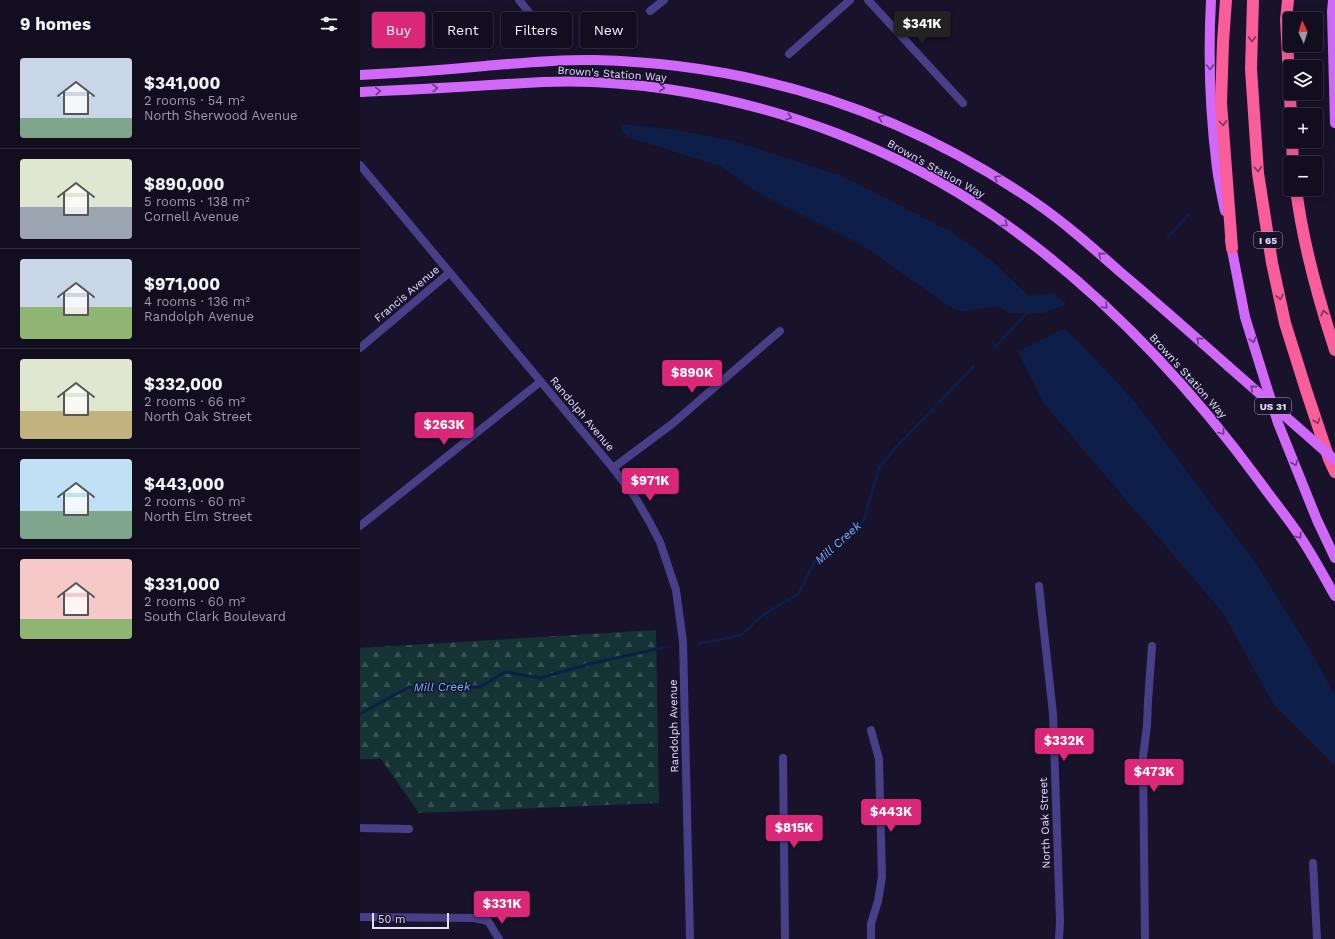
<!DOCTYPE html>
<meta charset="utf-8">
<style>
body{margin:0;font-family:"Work Sans",sans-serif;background:#1f1c2d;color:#f1f3f6;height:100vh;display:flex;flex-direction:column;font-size:15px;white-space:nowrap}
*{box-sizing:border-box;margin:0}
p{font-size:13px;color:#9c9ca5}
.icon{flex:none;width:22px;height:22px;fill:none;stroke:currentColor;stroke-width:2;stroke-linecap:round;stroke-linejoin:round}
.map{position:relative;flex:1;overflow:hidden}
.side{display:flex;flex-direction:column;background:#120e20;width:360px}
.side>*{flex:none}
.top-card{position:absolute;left:12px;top:12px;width:380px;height:36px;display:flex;gap:8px}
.needle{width:26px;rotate:356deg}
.controls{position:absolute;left:923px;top:12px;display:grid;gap:8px}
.controls a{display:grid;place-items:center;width:40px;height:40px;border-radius:4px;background:#120e20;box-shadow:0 2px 10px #0003,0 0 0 1px #312e3e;font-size:20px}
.scale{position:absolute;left:12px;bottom:10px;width:77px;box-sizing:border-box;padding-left:4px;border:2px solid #e4ddfe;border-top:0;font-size:11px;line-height:14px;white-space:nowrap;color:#e4ddfe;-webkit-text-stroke:3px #18122b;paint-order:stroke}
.price{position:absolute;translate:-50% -34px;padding:0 9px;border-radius:4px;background:#db2777;color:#fff;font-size:13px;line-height:26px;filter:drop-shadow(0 1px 2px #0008)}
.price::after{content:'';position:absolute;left:50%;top:24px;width:12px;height:9px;margin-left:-6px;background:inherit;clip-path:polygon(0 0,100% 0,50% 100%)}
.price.active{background:#222;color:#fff}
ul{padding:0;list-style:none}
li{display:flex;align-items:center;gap:12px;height:100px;padding:0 20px}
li+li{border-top:1px solid #312e3e}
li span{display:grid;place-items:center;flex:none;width:112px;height:80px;border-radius:4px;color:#555}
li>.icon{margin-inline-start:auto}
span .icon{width:48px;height:48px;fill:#fffc;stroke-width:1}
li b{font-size:17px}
h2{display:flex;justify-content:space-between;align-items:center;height:48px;padding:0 20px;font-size:17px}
.tag{padding:0 14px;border-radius:4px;background:#120e20;box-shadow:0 2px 10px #0003,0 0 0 1px #312e3e;font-size:14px;line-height:36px}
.tag.active{background:#db2777;color:#fff}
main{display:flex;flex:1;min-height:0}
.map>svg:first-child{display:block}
.forest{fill:url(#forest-firs)}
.water{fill:#0d1e49}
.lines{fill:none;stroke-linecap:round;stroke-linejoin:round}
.stream{stroke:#0d1e49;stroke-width:3}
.street{stroke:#483f88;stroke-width:8}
.primary{stroke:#d068f9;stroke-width:10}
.highway{stroke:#f95d9a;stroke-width:12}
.primary-bridge{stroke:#d068f9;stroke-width:10}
.oneway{stroke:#7d345d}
.oneway2{stroke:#6b3988}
.labels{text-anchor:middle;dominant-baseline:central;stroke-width:3;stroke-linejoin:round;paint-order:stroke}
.shield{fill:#18122b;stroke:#a7a0bf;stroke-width:1}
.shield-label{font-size:10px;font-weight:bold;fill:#e4ddfe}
.street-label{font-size:11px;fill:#e4ddfe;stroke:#18122b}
.water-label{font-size:12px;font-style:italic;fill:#6faefa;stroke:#18122b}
</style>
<main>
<section class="side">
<h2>9 homes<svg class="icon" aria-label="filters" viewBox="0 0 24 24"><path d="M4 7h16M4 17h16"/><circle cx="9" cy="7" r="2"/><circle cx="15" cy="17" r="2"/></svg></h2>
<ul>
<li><span style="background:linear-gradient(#c9d6e8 75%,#7fa58c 0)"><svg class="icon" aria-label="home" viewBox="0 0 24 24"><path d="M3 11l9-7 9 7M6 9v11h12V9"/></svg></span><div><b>$341,000</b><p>2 rooms · 54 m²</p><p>North Sherwood Avenue</p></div></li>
<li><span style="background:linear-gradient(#dfe7d0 60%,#9aa5b1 0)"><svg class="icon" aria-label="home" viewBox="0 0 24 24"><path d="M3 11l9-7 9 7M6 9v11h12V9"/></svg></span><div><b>$890,000</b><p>5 rooms · 138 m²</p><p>Cornell Avenue</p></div></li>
<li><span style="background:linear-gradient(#c9d6e8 60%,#8fb573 0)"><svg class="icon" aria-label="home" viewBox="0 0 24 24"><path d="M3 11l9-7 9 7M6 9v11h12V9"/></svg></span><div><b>$971,000</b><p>4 rooms · 136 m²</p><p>Randolph Avenue</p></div></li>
<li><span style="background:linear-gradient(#dfe7d0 65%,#c2b280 0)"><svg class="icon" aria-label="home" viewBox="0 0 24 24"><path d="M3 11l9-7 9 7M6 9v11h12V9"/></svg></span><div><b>$332,000</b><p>2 rooms · 66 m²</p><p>North Oak Street</p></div></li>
<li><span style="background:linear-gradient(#bfe0f5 65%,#7fa58c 0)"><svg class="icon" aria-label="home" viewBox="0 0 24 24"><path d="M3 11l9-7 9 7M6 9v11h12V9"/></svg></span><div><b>$443,000</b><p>2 rooms · 60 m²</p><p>North Elm Street</p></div></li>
<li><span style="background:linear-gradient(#f6c9c9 75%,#8fb573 0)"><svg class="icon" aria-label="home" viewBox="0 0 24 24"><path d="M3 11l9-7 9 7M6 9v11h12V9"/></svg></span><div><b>$331,000</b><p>2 rooms · 60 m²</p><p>South Clark Boulevard</p></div></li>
</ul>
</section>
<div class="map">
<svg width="975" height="939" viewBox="0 0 975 939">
<defs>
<pattern id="forest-firs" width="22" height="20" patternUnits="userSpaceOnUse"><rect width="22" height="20" fill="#153335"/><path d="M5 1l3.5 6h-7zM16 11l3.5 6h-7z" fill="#375053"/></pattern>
</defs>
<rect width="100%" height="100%" fill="#18122b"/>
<!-- forest -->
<polygon class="forest" points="296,630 299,803 59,813 21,759 0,759 0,648"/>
<!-- water -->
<g class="water">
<polygon points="261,124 317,130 374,141 482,176 592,232 632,261 669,296 694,293 707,304 684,313 648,313 638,306 601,312 589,306 502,245 400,194 360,166 270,138 262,132"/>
<polygon points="704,328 719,342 776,403 897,565 944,640 975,695 975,766 914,705 863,613 684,404 658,352"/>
</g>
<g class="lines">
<!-- stream -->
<g class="stream">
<polyline points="808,237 829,214"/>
<polyline points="635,347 667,313 671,312"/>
<polyline points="339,644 381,635 403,615 438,594 455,561 504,520 519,468 536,447 614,366"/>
<polyline points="0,714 49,687 120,687 145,672 180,678 233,663 306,647"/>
</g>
<!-- street -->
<g class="street">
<polyline points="159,0 180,26"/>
<polyline points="508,0 603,103"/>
<polyline points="290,11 304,0"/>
<polyline points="429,54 490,0"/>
<polyline points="0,165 253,468 275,497 289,521 300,542 316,590 323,642 330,939"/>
<polyline points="0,348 89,273"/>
<polyline points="253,468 312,424 420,331"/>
<polyline points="0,526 180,382"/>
<polyline points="679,586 693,714 700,921 699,939"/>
<polyline points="511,730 519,759 522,877 518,901 511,924 511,939"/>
<polyline points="423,758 425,939"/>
<polyline points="0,828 49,829"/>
<polyline points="953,863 957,939"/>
<polyline points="0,917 114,918 128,921 139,939"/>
<polyline points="785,939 783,757 787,725 788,701 792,646"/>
</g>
<!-- primary -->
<g class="primary">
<path d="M851,0c-3,56 -1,113 6,168 2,15 5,29 8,43"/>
<polyline points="973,0 972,12 975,123"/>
<path d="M0,75c42,-2 83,-5 125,-9 37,-3 73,-7 110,-6 159,4 307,51 438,141 31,21 59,46 86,70 37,31 73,63 109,95"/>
<path d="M0,92c43,-2 87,-4 130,-7 17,-1 35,-2 53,-3 41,-2 83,1 124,7 116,17 230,60 327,127 104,72 192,165 266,266 13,18 27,35 39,53 13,19 24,40 36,61"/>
<polyline points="870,240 885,317 918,423 957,520 975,558"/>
</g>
<!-- highway -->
<g class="highway">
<polyline points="866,0 863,42 861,103 872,248"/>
<polyline points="893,0 891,69 898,173 912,263 925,323 946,390 969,459 975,472"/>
<polyline points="928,0 926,20 931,115"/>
<polyline points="932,141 933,163"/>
<path d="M936,189c7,55 22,109 39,161"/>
</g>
<!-- primary-bridge -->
<polyline class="primary-bridge" points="868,366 975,460"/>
</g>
<!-- one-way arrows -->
<defs><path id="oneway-chevron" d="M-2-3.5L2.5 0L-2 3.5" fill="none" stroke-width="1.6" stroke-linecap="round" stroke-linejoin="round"/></defs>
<g class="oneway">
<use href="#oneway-chevron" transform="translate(892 39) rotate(91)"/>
<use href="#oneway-chevron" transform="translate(863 123) rotate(86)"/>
<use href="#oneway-chevron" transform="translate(898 169) rotate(85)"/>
<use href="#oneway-chevron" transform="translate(920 297) rotate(77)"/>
<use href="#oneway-chevron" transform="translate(964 313) rotate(-105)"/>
<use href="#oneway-chevron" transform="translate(957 421) rotate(71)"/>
</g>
<g class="oneway2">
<use href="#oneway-chevron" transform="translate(850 67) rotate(89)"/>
<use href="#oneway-chevron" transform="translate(75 88) rotate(-3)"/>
<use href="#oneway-chevron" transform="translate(302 88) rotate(7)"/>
<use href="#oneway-chevron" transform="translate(18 91) rotate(-3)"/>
<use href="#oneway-chevron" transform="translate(429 117) rotate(17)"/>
<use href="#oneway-chevron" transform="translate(521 118) rotate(-159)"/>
<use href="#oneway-chevron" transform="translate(637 178) rotate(-149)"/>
<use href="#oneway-chevron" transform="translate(645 224) rotate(36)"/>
<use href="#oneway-chevron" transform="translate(741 255) rotate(-139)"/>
<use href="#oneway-chevron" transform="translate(745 306) rotate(43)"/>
<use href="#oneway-chevron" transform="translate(839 340) rotate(-139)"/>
<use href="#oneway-chevron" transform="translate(893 340) rotate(73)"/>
<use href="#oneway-chevron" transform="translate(893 388) rotate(-139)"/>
<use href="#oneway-chevron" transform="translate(862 432) rotate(52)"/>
<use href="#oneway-chevron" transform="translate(935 463) rotate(68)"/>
<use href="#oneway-chevron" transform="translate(939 536) rotate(56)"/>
</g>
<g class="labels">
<!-- shield labels -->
<g class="shield">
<rect x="894" y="232" width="28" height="16" rx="3"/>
<rect x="895" y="398" width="36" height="16" rx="3"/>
</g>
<g class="shield-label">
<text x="908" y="240">I 65</text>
<text x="913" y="406">US 31</text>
</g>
<!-- street labels -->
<g class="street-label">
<text transform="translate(252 74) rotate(4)">Brown's Station Way</text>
<text transform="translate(576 169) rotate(29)">Brown's Station Way</text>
<text transform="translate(47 294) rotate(-40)">Francis Avenue</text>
<text transform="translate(828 376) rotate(48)">Brown's Station Way</text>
<text transform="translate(222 414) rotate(50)">Randolph Avenue</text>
<text transform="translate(314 726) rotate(-91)">Randolph Avenue</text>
<text transform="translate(685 823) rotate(-92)">North Oak Street</text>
</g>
<!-- water labels -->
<g class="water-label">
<text transform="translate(478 543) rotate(-42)">Mill Creek</text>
<text transform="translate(82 687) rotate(-1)">Mill Creek</text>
</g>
</g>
</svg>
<div class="controls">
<a><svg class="needle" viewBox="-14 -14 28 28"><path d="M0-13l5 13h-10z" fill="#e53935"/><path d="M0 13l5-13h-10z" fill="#9c9ca5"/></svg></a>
<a><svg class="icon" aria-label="layers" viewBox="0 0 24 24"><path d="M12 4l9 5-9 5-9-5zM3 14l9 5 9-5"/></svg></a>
<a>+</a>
<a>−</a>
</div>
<div class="scale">50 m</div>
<b class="price active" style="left:562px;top:45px">$341K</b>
<b class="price" style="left:332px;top:394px">$890K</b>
<b class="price" style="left:84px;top:446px">$263K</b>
<b class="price" style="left:290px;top:502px">$971K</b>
<b class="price" style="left:704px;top:762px">$332K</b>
<b class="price" style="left:794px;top:793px">$473K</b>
<b class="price" style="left:531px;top:833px">$443K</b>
<b class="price" style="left:434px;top:849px">$815K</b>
<b class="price" style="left:142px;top:925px">$331K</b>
<div class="top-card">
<a class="tag active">Buy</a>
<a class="tag">Rent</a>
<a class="tag">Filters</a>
<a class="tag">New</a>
</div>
</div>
</main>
